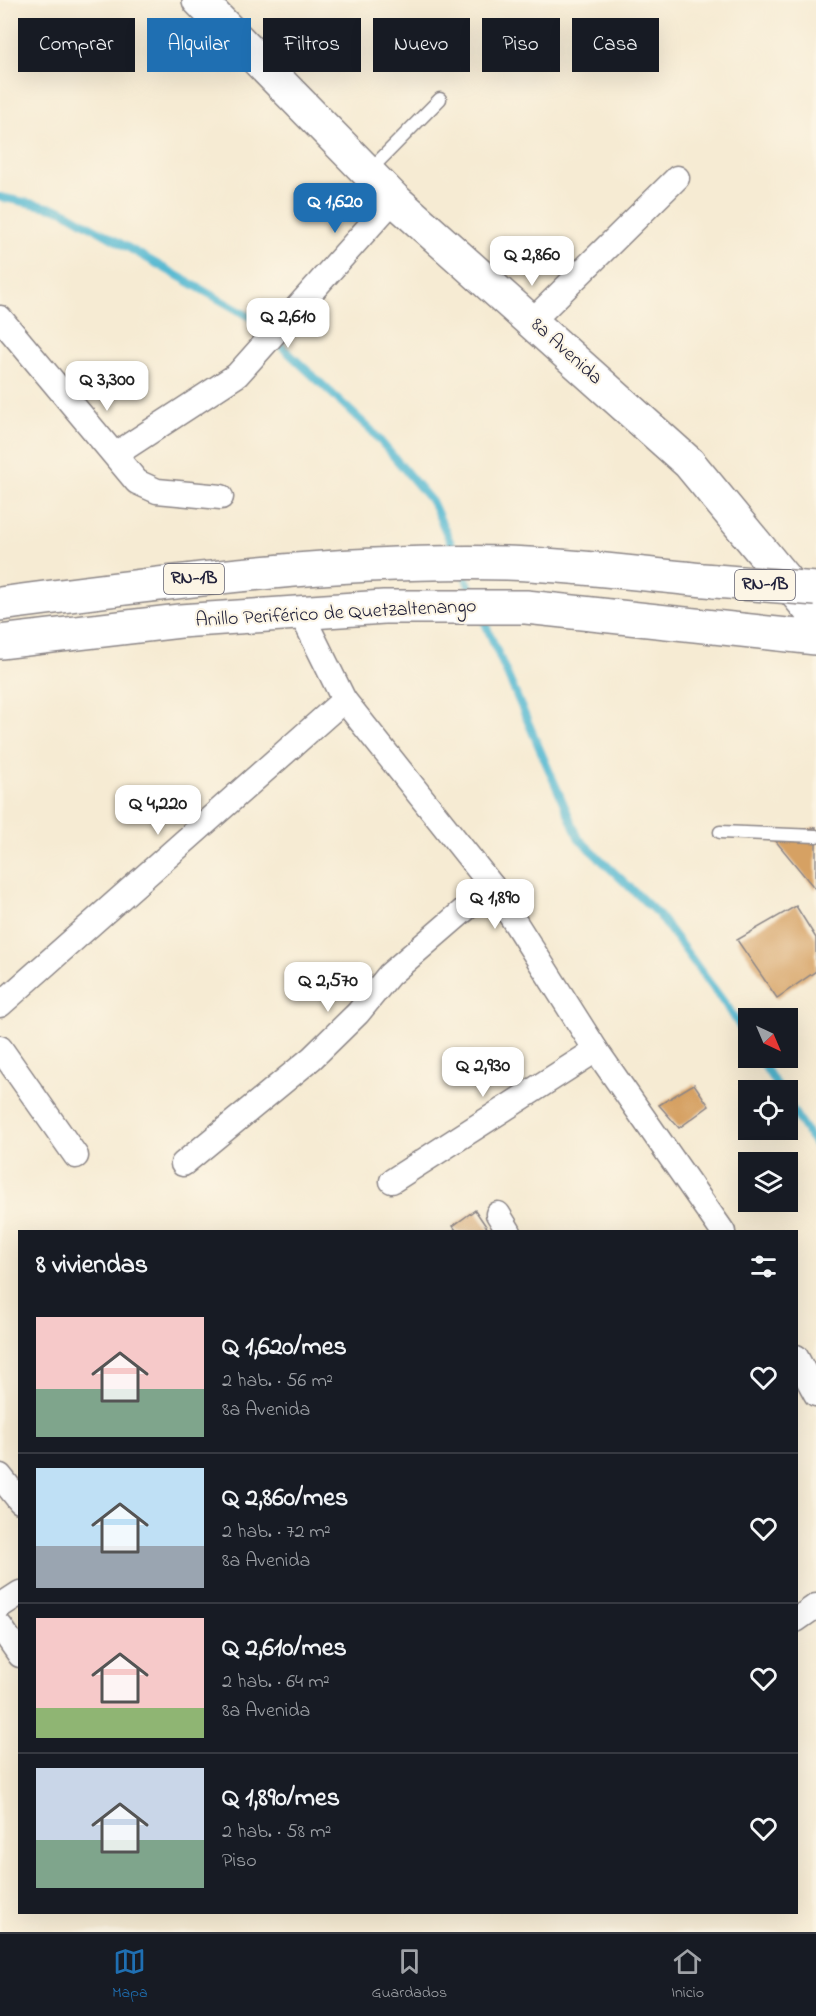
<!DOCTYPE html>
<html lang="es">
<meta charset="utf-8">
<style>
body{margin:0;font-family:"Indie Flower",sans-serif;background:#20242c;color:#f1f3f6;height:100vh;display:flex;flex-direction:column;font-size:22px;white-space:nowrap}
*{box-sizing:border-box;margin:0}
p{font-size:20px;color:#9ea1a6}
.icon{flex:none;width:33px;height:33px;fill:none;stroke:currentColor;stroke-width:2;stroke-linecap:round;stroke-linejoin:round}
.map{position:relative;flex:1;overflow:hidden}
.side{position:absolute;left:18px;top:1230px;width:780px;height:684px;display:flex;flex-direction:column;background:#171b24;border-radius:0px;box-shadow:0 6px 24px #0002}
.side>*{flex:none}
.guide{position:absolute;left:18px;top:18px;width:780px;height:54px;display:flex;gap:12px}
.needle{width:39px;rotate:136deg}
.buttons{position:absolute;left:738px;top:1008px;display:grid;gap:12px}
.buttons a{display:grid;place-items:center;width:60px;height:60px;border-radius:0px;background:#171b24;box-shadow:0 6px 24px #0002;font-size:30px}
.price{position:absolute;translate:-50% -51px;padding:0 14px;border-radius:12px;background:#fff;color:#222;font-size:20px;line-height:39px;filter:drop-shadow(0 2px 3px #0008)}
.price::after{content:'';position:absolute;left:50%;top:36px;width:18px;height:14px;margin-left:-9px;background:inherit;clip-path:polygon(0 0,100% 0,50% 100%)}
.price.current{background:#1f6fb2;color:#fff}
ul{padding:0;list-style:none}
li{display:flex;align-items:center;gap:18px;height:150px;padding:0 18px}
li+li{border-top:2px solid #363941}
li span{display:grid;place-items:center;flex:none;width:168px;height:120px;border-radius:0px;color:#555}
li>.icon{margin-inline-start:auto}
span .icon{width:72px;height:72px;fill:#fffc;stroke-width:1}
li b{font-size:26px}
h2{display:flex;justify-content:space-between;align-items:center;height:72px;padding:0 18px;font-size:26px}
.tag{padding:0 21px;border-radius:0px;background:#171b24;box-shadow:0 6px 24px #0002;font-size:21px;line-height:54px}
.tag.current{background:#1f6fb2;color:#fff}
.tabs{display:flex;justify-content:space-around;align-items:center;height:84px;border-top:2px solid #363941;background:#171b24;font-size:16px;color:#9ea1a6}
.tabs a{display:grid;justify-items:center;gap:3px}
.tabs .current{color:#1f6fb2}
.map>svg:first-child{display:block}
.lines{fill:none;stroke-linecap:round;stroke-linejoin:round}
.stream{stroke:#52b8d1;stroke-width:8}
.building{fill:#d6a164}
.lane-casing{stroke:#8c8687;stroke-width:15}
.street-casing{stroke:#8c8687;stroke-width:27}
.secondary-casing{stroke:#8c8687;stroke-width:36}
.highway-casing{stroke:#8c8687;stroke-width:36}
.lane{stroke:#fff;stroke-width:12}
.street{stroke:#fff;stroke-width:24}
.secondary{stroke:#fff;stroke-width:33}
.highway{stroke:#fff;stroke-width:33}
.highway-bridge-casing{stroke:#8c8687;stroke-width:36;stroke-linecap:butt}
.highway-bridge{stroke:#fff;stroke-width:33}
.labels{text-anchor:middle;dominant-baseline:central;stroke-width:4.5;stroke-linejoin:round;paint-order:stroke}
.shield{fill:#fcf5e5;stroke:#63616e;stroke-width:1.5}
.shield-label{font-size:18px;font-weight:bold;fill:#22223b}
.street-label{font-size:20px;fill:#22223b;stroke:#fcf5e5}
</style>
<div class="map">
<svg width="816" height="1932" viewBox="0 0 816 1932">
<rect width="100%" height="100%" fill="#fcf5e5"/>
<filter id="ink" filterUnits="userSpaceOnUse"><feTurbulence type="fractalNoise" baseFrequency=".0167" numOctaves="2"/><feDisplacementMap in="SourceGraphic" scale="12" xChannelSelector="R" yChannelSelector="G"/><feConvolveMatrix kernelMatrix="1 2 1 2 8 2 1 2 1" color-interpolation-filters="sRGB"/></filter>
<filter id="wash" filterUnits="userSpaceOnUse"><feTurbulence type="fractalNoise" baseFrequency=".008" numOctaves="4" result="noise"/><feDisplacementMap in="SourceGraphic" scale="24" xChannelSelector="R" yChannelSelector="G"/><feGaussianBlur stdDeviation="1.35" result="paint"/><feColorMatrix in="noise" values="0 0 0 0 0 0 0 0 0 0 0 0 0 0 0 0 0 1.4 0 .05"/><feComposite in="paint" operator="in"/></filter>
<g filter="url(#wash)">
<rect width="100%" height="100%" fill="#f6ebd3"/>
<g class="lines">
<!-- stream -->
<g class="stream">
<polyline points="0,197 62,210 250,317 371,430 433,503 456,555"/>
<polyline points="462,570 475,599"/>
<polyline points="481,614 579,839 658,914 729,1009 748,1040"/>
<polyline points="759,1058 780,1090"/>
<polyline points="788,1103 816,1146"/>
</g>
</g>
<g id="blocks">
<!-- building -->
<g class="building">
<polygon points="816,827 816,890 774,839"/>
<polygon points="796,906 816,938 816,971 777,998 737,940"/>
<polygon points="694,1084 709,1106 679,1128 659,1105"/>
<polygon points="475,1210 490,1232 457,1232 453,1226"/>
</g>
</g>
</g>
<g filter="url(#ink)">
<use href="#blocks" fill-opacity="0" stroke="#8c8687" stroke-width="1.5"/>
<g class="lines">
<defs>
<g id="lane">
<polyline points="368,172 440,99"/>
<polyline points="720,832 816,836"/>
</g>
<g id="street">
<polyline points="0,318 137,482 157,491 221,497"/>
<polyline points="532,321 677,178"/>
<polyline points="116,454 237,375 394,199"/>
<polyline points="301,613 344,700 492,886 596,1050 723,1232"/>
<polyline points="0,1005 344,700"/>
<polyline points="0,1048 76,1156"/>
<polyline points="183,1164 312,1058 358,1013 389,975 492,886"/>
<polyline points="392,1181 596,1050"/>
<polyline points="498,1214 509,1232"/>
<polyline points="796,1357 816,1394"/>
<polyline points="0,1476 20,1501"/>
<polyline points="0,1606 20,1593"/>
<polyline points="796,1620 816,1606"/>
<polyline points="0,1626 20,1655"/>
</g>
<polyline id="secondary" points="199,0 394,199 689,463 816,617"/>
<g id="highway">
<path d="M0,604c168,-22 337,-45 507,-41 69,2 139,12 208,18"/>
<polyline points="0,642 180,621 384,607 526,607 816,638"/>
</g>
</defs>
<!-- lane casing -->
<use href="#lane" class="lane-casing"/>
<!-- street casing -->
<use href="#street" class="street-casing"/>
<!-- secondary casing -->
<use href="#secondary" class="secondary-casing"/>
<!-- highway casing -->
<use href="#highway" class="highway-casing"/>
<!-- lane -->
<use href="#lane" class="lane"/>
<!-- street -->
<use href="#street" class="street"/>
<!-- secondary -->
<use href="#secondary" class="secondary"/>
<!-- highway -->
<use href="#highway" class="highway"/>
<defs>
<polyline id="highway-bridge" points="715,581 816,589"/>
</defs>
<!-- highway-bridge casing -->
<use href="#highway-bridge" class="highway-bridge-casing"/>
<!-- highway-bridge -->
<use href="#highway-bridge" class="highway-bridge"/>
</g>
</g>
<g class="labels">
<!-- shield labels -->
<g class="shield">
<rect x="164" y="564" width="60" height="30" rx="4.5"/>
<rect x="735" y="570" width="60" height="30" rx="4.5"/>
</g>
<g class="shield-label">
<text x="194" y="579">RN-1B</text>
<text x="765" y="585">RN-1B</text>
</g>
<!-- street labels -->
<g class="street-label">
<text transform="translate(566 352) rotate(42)">8a Avenida</text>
<text transform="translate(336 614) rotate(-3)">Anillo Periférico de Quetzaltenango</text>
</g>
</g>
</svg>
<div class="buttons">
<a><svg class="needle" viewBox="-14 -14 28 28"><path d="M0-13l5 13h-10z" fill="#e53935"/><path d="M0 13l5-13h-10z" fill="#9ea1a6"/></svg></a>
<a><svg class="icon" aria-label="locate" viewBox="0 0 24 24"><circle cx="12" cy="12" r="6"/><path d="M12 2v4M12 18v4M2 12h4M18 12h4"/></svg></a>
<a><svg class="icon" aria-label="layers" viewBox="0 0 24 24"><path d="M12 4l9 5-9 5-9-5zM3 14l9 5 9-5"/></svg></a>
</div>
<b class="price current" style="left:335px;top:234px">Q 1,620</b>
<b class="price" style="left:532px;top:287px">Q 2,860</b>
<b class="price" style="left:288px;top:349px">Q 2,610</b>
<b class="price" style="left:107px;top:412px">Q 3,300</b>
<b class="price" style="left:158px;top:836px">Q 4,220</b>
<b class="price" style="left:495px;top:930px">Q 1,890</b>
<b class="price" style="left:328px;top:1013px">Q 2,570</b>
<b class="price" style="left:483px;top:1098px">Q 2,930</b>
<div class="guide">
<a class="tag">Comprar</a>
<a class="tag current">Alquilar</a>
<a class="tag">Filtros</a>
<a class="tag">Nuevo</a>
<a class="tag">Piso</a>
<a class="tag">Casa</a>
</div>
<section class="side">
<h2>8 viviendas<svg class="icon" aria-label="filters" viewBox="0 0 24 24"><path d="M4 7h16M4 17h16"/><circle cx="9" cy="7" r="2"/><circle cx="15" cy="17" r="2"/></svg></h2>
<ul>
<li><span style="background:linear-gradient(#f6c9c9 60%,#7fa58c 0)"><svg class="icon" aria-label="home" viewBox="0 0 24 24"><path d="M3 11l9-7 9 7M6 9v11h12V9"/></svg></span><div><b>Q 1,620/mes</b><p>2 hab. · 56 m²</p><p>8a Avenida</p></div><svg class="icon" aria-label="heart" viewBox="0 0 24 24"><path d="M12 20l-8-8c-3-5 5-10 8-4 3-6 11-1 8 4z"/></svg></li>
<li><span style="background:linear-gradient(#bfe0f5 65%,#9aa5b1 0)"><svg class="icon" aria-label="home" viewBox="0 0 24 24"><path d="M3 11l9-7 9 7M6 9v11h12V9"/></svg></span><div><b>Q 2,860/mes</b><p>2 hab. · 72 m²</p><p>8a Avenida</p></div><svg class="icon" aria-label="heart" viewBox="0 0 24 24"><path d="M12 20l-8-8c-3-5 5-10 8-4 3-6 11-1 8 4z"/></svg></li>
<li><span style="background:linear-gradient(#f6c9c9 75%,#8fb573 0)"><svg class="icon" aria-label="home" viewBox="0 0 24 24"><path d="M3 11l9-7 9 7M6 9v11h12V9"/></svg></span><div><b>Q 2,610/mes</b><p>2 hab. · 64 m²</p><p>8a Avenida</p></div><svg class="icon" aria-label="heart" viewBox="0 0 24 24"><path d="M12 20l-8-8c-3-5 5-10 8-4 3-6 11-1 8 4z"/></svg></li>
<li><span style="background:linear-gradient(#c9d6e8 60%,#7fa58c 0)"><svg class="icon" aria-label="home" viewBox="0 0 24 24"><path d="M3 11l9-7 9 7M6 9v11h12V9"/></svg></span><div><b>Q 1,890/mes</b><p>2 hab. · 58 m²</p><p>Piso</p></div><svg class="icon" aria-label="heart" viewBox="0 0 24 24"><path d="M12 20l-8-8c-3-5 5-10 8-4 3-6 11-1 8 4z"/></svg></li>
</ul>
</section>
</div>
<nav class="tabs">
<a class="current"><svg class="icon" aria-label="map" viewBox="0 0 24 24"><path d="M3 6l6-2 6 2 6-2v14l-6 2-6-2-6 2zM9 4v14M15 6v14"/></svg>Mapa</a>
<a><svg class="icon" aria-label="saved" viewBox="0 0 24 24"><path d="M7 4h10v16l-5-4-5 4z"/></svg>Guardados</a>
<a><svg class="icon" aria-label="home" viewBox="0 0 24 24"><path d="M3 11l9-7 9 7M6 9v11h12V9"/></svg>Inicio</a>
</nav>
